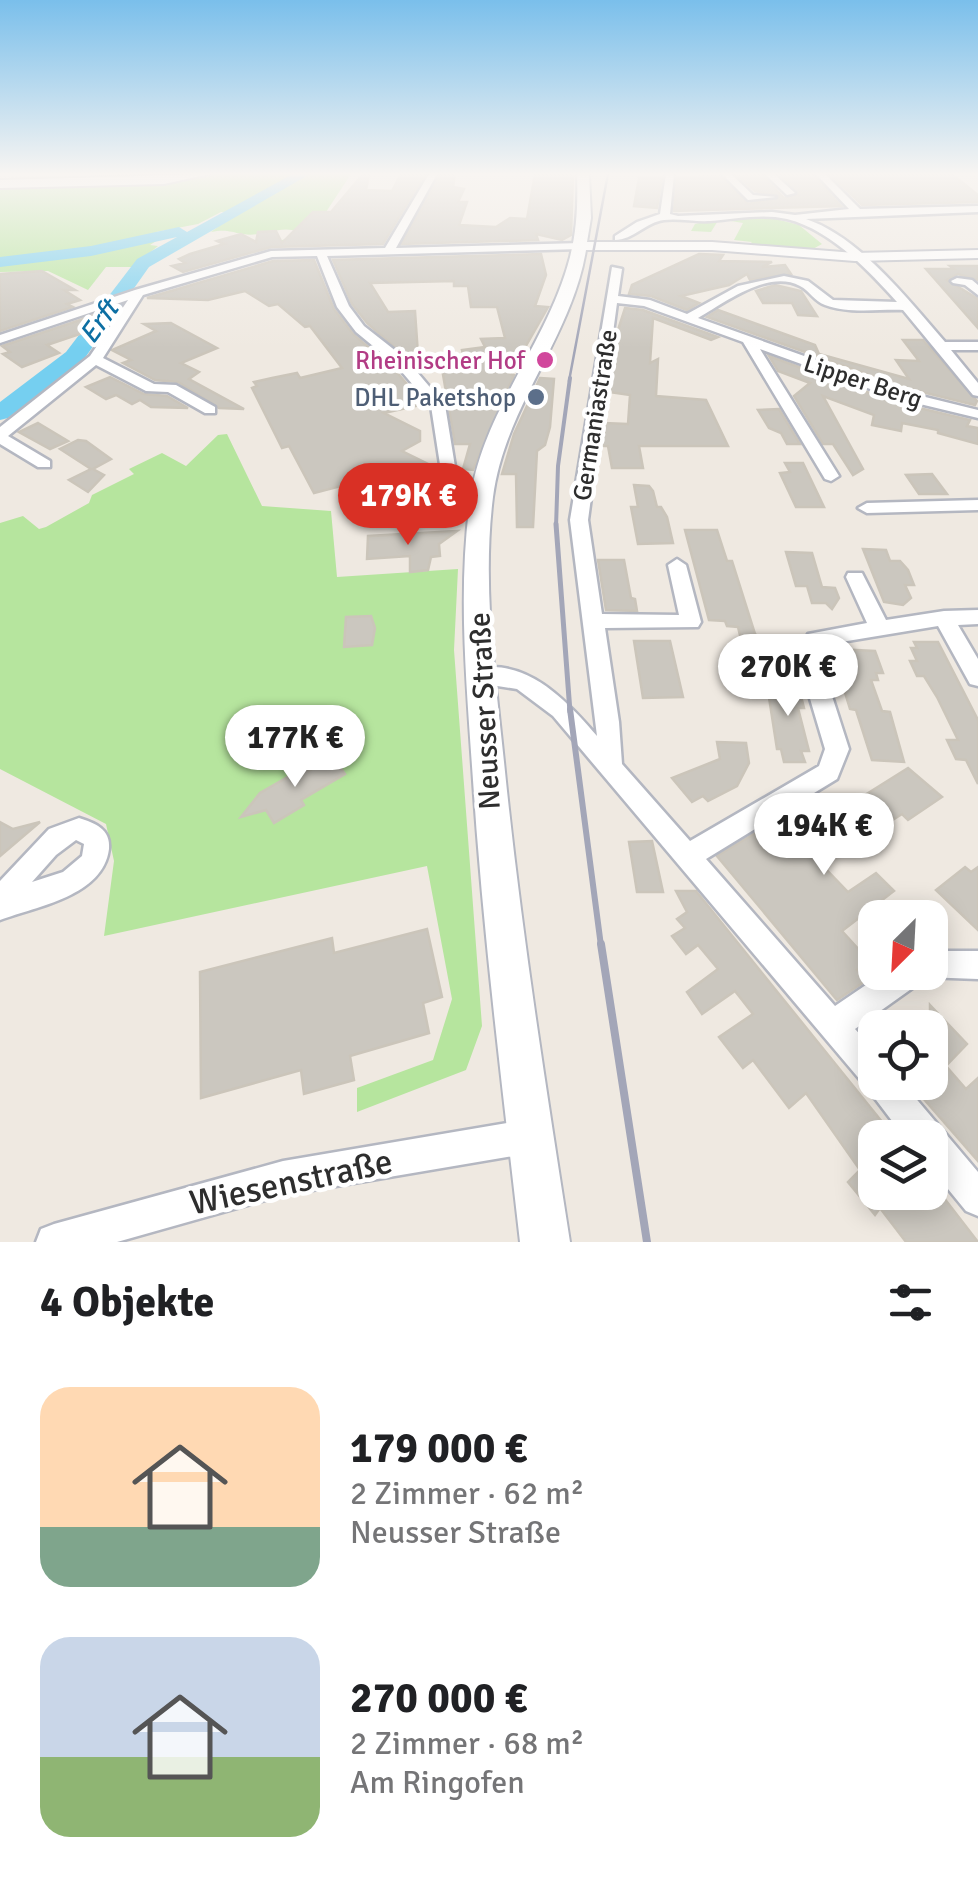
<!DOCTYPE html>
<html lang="de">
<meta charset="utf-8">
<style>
body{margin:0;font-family:Signika,sans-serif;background:#f6f6f6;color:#202124;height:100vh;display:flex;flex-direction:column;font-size:38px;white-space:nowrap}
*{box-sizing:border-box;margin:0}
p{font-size:32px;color:#757577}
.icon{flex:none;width:55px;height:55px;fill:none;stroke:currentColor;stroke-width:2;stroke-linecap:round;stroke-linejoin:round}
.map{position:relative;height:1242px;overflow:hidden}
.drawer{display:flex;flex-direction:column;background:#fff;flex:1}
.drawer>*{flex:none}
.needle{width:65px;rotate:204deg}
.buttons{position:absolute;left:858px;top:900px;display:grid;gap:20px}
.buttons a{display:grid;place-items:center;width:90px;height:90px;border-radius:20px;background:#fff;box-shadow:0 5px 25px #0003;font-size:50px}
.price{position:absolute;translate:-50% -85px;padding:0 22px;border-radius:35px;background:#fff;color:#222;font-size:32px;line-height:65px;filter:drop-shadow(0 2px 5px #0008)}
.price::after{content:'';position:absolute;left:50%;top:60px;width:30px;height:22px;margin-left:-15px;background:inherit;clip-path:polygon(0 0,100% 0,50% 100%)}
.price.current{background:#d93025;color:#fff}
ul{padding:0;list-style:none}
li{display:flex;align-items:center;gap:30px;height:250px;padding:0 40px}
li span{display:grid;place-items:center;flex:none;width:280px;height:200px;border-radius:30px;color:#555}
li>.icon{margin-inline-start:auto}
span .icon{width:120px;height:120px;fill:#fffc;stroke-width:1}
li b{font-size:42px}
h2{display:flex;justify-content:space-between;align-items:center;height:120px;padding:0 40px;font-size:42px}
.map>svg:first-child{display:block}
.green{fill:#b6e59e}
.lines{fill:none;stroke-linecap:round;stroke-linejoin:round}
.river{fill:#75cff0;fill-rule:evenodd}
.building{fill:#cbc7bf;stroke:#cbc5ba;stroke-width:2.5}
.street-casing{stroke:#b4b7c1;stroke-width:5}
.secondary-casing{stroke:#b4b7c1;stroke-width:4}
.street{fill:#fff;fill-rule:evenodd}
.secondary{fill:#fff;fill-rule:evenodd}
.rail-far4{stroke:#a3a6b8;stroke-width:2.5}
.rail-far3{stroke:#a3a6b8;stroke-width:4}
.rail-far2{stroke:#a3a6b8;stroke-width:5}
.rail-far1{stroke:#a3a6b8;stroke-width:6}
.rail{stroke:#a3a6b8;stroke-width:8}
.hotel-dot{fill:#d1479c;stroke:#fff;stroke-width:4}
.service-dot{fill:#5c6f8a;stroke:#fff;stroke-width:4}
.labels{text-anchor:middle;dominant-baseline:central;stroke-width:9;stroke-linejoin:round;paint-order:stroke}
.far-hotel-label{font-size:25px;fill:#b23c85;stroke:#fff;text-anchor:end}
.far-street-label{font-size:25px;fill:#2e2e2e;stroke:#fff}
.far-service-label{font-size:25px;fill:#4e5e75;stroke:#fff;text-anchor:end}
.far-water-label{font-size:28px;font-style:italic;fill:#0d6fa3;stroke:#fff}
.street-label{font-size:30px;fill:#2e2e2e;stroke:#fff}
.near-street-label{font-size:35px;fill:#2e2e2e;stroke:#fff}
</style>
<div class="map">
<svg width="978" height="1242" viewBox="0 0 978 1242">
<rect width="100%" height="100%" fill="#efe9e1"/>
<!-- green -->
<g class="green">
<path d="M212,174h139l-25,38 -13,-1 -5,6 5,20 -35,11 -6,-4 29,-11c-20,-10 -38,5 -58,1 -13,-2 -17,-5 -32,-2l26,-20h-16l-23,12 -42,8 8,4 -14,9 8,1 -26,21h-26l-18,23 -40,-19 -48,1v-85l185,-7z"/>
<polygon points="768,217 799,225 822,244 811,250 748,245 752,242 734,240 743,223 719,219 711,232 691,231 695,224 720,218"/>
<polygon points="227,434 262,506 331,511 337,577 458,569 454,650 482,1026 466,1070 357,1112 357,1088 433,1060 452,999 427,866 104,936 114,861 106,824 0,769 0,523 23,516 39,529 46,527 89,503 92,495 134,474 129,469 162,453 186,466 218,435"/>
</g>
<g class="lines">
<!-- river -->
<polygon class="river" points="293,174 310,174 149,267 82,362 8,418 0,420 0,402 66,352 137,259 177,237 91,256 0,267 0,257 91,246 179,227 187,232"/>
</g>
<!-- building -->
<g class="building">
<polygon points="363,174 369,174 366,190 392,191 401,174 425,174 383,244 271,247 183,272 172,266 185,263 179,259 190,254 224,244 217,241 241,234 256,242 258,232 276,231 282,243 313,212 331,212"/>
<polygon points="441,174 455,174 453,187 464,189 458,202 467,202 459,225 496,227 510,218 527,219 535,174 573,174 571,235 562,240 536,234 538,240 402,244"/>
<polygon points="780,174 812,174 841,206 674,211 677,177 719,176 748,204 780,197 755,191 738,176 762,175 784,198 798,195"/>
<polygon points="830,174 952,174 978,195 978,202 862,205"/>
<polygon points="662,177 657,208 634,206 639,178"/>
<polygon points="541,254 546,275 535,306 548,307 510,374 514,375 473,470 463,469 470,444 455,444 441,363 465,363 462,350 485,347 481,339 505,338 497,307 471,307 468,286 454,286 454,281 370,283 388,312 415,311 419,369 367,323 352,304 333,260"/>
<polygon points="699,254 723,255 719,261 772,262 762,267 785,265 791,274 750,280 747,274 729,285 681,296 699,303 687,310 651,296 629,294 632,285"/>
<polygon points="314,260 334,309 354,335 393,368 419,398 420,405 384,413 420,431 420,441 402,451 426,463 375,477 375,483 360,481 314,493 289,446 282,448 252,388 257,386 254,382 272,378 297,373 300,378 342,368 310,326 305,327 278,304 269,306 245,291 208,300 147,298 273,261"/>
<polygon points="950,266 978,266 978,280 958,274 947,280 978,299 978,328 926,269 954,269"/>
<polygon points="42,271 75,290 64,290 80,300 67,304 73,307 0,331 0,274"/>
<polygon points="775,285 801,291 817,316 798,315 792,303 763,303 756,291"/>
<polygon points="625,308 643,310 718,337 711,340 653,318 650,363 658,359 656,396 706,400 728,446 639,446 643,468 612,468 608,446 602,446 605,423 628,424 630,395 609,392 617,333"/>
<polygon points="718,310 815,345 819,354 909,379 896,360 919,361 903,340 923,340 977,401 975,405 906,388 707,317"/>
<polygon points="95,315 80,334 47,345 59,353 22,367 3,354 10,352 2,346"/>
<polygon points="171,323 217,348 181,363 199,372 189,379 244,409 219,408 178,382 155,380 123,363 131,360 112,350 156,331 144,324"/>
<polygon points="769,356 894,402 970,420 967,426 978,428 978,444 938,433 938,430 902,423 901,431 872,425 874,415 823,396 863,469 853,475 833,444 823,444 794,396 810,383 778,371"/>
<polygon points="110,377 144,394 167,396 188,408 151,407 140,400 132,404 116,395 106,399 86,387"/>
<polygon points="540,378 554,379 550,427 545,445 537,451 533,527 517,527 516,474 502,474 514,434"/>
<polygon points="779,409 800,444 787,444 781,433 769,428 758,410"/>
<polygon points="38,423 68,441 50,449 19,432"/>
<polygon points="78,440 86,441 111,459 93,469 104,475 88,492 69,480 91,469 60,449"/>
<polygon points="785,463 803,463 824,507 796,507 780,473 790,472"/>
<polygon points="932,474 947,494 919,494 906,475"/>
<polygon points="634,485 649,486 653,491 657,507 661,507 667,517 673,543 638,544 631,507 638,507"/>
<polygon points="685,530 717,530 727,561 732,561 755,634 770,646 775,671 748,669 738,627 727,626 725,621 709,620"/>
<polygon points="457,531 439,544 440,556 431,557 428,570 410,572 410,556 367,559 368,536"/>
<polygon points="863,549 886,550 890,561 900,561 908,570 914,585 905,585 911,598 903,605 884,602"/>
<polygon points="786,552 812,553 822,587 835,588 839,598 832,609 826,603 812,603 807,586 796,586"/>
<polygon points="598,560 624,560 631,598 635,599 637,611 606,610"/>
<polygon points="371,616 375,628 372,645 344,647 346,617"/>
<polygon points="634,641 670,641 683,697 643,698"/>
<polygon points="914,642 938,642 978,720 978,784 966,760 956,759 947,740 958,740 937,697 924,676 917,676 910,661 917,661 911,648 917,648"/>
<polygon points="837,649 875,651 883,673 876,673 878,680 871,680 882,711 890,712 904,762 872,760 856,710 850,709 843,686 850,686"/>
<polygon points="766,678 798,684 804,708 798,708 809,751 801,751 805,762 784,762 781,749 777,749"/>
<polygon points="717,742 746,743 749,763 737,786 708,801 703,796 692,802 672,778 720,759"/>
<polygon points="333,757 345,774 301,800 304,805 274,823 266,810 241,817 260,793 305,767 309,771"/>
<polygon points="908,768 942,797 908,820 902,814 822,865 848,892 876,873 894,891 842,931 862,953 875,943 875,962 857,970 867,980 837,1000 717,856 787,814 806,832"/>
<polygon points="0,822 13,829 40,822 0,856"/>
<polygon points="652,841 663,892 637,892 629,842"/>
<polygon points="965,867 971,872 978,867 978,930 936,890"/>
<polygon points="676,891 696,891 895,1138 875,1138 875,1192 930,1192 930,1180 978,1242 906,1242 880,1208 875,1215 848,1182 860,1170 806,1093 789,1108 753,1060 743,1068 719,1037 753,1014 735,991 702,1014 687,992 718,969 698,945 686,954 672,936 685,928 677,919 687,912"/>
<polygon points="427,929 442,997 423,1003 429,1033 350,1056 354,1080 304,1094 301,1070 201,1098 200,972 332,938 334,953"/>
<polygon points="930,1005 967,1044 946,1066 966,1089 978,1078 978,1161 909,1082 930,1082 930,1028 916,1028 930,1016"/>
</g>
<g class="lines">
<defs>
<g id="street">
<polygon points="429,174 437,174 396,248 581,243 586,246 581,249 327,256 349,306 364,326 406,359 445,405 457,479 470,486 488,489 488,497 459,494 443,484 431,406 396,365 356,332 337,307 317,256 272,257 143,295 103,358 154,384 176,385 215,407 215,413 205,413 168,392 146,391 96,365 8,436 50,461 50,467 38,467 0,444 0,427 90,356 128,300 0,343 0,335 135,290 271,251 385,248"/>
<path d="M666,174h8l-4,40 8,2 94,-4 23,3 54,-6 -33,-35h9l35,35 118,-3v6l-172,7c54,18 103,82 139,123h33v8h-27l27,33v13l-5,-1 -70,-85c-25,-1 -54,4 -78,-5 -11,-4 -15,-14 -25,-19 -32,-17 -76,17 -102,32l207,74 73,18v8l-83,-20 -135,-49 79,127 -8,5 -6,-2 -82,-137 -99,-36 -27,-3 -29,217 14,94 77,1 -11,-50 9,-6 9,6 15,57 -3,5 -93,1 14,94 3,42 68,77 129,-75 6,-17 -25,-84v-14l8,-17 59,-11 -21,-46 2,-4h14l24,47 58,-9 34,-1v14l-20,1 20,34v27l-8,-2 -32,-58 -115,19 -1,20 27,84 -12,30 -131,80 129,147 50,-34h45v-21h48v28l-54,-2 -3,5 -66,47 20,22v31h27l76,90v44l-12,-5 -36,-44v-29h-25l-38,-50 -314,-372 -36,-27 -45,-7 -3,-6 3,-6c53,-15 95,31 125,66l-27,-216 42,-253 10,2 -4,27 32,4 37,14 51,-28 46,-10 24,5 25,19 64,2c-29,-32 -66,-72 -110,-83 -24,-6 -52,0 -77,2 -15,1 -32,-3 -46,-1 -18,2 -31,20 -49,20v-4l22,-14 23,-8z"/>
<polygon points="722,174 731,174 753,195 776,197 748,200"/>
<polygon points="765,174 774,174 795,193 787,195"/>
<polygon points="957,278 972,280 978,285 978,295 965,285 953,283 951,281"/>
<polygon points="978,500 978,510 867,513 858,508 867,503"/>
<path d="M79,818c16,5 32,11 30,31 -6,47 -71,57 -109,71v-39l49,-52zM76,840l8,4 -2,12 -19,16 -31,10 24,-27z"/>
<polygon points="531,1119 543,1124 548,1136 543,1148 531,1153 283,1195 117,1242 36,1242 41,1229 54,1224 283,1161"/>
</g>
<g id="secondary">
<polygon points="210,174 164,184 0,188 0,180"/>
<path d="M577,174h12l2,44 -4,24h125l143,11 123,-3v8l-123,3 -143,-11h-126c-14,87 -81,156 -93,247 -11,88 2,177 11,265 16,160 41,320 66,480h-50c-18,-158 -38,-317 -48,-476 -6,-88 -14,-177 -2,-265 12,-90 78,-158 100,-244 7,-28 8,-54 7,-83z"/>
</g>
</defs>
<!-- street casing -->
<use href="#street" class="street-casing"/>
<!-- secondary casing -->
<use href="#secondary" class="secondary-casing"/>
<!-- street -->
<use href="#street" class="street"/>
<!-- secondary -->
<use href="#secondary" class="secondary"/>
<!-- rail-far4 -->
<polyline class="rail-far4" points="569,381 608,174"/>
<!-- rail-far3 -->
<polyline class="rail-far3" points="556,527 558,466 570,378"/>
<!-- rail-far2 -->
<polyline class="rail-far2" points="556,524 570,712"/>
<!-- rail-far1 -->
<polyline class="rail-far1" points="570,709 601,946"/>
<!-- rail -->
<polyline class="rail" points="601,944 647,1242"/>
</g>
<!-- sky -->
<linearGradient id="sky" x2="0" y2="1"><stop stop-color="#7abfeb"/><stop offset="0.5" stop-color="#f8f5f2"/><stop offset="1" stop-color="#f8f5f2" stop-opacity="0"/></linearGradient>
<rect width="978" height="348" fill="url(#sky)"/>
<!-- markers -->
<circle class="hotel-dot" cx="545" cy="360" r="10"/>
<circle class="service-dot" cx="536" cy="397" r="10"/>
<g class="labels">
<!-- far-hotel labels -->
<g class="far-hotel-label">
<text x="525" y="360">Rheinischer Hof</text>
</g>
<!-- far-street labels -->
<g class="far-street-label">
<text transform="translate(863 381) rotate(18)">Lipper Berg</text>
<text transform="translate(595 415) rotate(-81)">Germaniastraße</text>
</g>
<!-- far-service labels -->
<g class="far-service-label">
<text x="516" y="397">DHL Paketshop</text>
</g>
<!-- far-water labels -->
<g class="far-water-label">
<text transform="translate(99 322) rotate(-54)">Erft</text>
</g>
<!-- street labels -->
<g class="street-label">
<text transform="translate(485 711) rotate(-93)">Neusser Straße</text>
</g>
<!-- near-street labels -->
<g class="near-street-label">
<text transform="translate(291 1182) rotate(-12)">Wiesenstraße</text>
</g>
</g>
</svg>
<div class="buttons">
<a><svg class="needle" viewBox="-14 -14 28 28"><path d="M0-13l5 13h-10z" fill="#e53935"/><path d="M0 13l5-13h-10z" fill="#757577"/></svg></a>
<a><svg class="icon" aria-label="locate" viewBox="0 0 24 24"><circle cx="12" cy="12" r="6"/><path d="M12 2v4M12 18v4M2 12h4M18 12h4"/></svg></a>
<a><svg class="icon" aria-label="layers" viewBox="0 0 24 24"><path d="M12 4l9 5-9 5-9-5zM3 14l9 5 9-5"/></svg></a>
</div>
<b class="price current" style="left:408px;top:548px">179K €</b>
<b class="price" style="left:788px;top:719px">270K €</b>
<b class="price" style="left:295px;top:790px">177K €</b>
<b class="price" style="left:824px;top:878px">194K €</b>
</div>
<section class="drawer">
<h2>4 Objekte<svg class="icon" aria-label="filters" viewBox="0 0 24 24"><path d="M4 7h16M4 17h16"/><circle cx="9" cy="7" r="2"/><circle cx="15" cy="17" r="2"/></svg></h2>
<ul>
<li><span style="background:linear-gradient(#ffd9b3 70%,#7fa58c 0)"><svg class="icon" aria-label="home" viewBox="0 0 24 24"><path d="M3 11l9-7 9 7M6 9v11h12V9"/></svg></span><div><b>179 000 €</b><p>2 Zimmer · 62 m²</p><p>Neusser Straße</p></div></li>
<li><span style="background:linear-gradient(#c9d6e8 60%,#8fb573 0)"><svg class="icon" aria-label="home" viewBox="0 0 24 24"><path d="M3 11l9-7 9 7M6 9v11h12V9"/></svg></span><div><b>270 000 €</b><p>2 Zimmer · 68 m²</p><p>Am Ringofen</p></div></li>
</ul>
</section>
